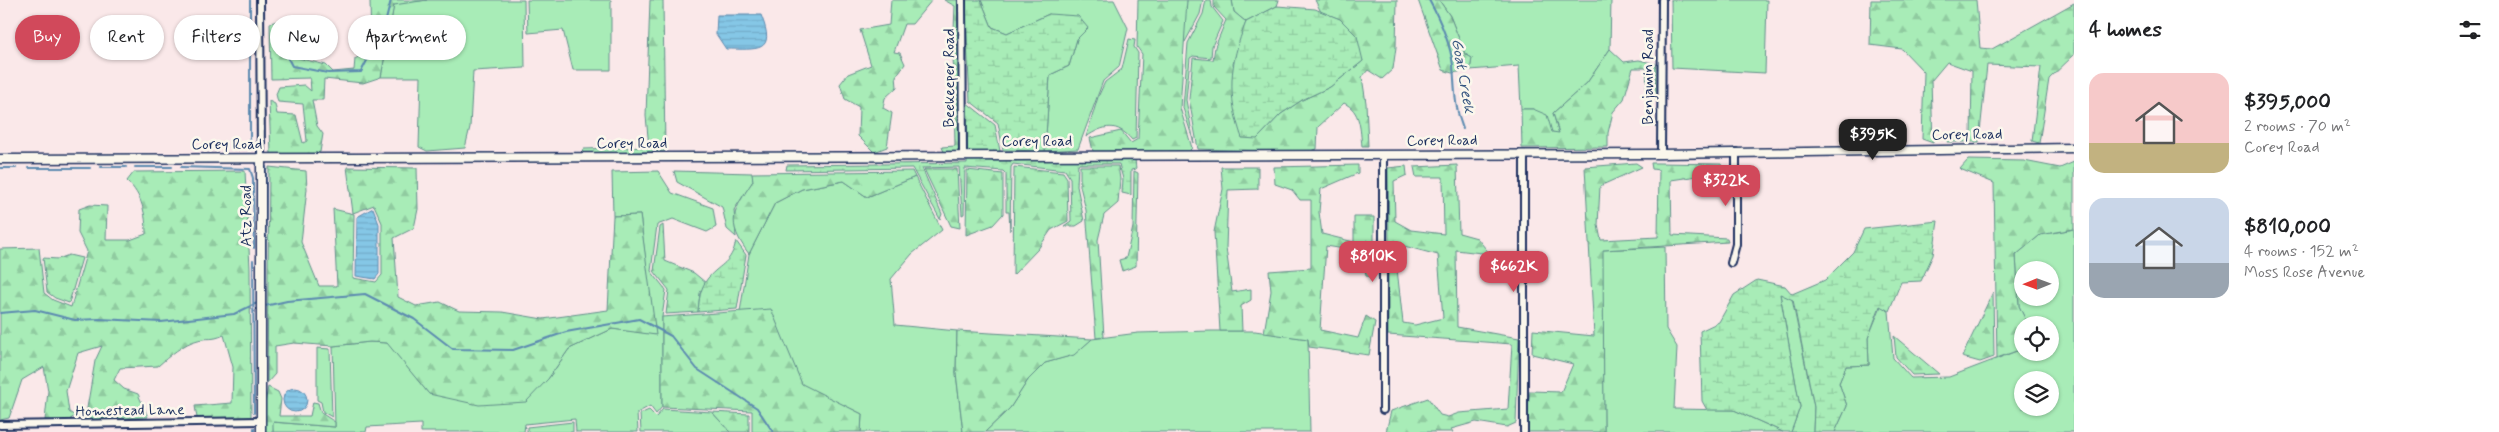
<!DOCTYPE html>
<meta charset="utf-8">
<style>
body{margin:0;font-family:Mynerve,sans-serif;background:#f6f6f6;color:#202124;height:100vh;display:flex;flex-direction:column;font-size:19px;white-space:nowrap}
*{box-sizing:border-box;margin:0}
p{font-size:16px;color:#757577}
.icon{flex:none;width:28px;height:28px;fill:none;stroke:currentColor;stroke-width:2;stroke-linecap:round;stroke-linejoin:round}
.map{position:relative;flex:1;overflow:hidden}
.details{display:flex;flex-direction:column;background:#fff;width:425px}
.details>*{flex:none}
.top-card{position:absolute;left:15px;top:15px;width:475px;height:45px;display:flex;gap:10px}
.needle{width:32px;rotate:269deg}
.controls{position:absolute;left:2014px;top:261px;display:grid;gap:10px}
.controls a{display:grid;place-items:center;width:45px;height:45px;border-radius:50%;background:#fff;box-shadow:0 1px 4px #0004;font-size:25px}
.price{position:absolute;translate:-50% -42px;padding:0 11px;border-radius:10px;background:#d1495b;color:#fff;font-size:16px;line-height:32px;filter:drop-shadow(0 1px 2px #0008)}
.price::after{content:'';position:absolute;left:50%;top:30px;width:15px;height:11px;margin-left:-8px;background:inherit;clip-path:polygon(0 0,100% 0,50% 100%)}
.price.current{background:#222;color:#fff}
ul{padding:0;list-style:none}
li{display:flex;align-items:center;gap:15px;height:125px;padding:0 15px}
li span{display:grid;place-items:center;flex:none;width:140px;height:100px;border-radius:15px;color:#555}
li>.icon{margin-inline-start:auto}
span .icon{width:60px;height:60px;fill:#fffc;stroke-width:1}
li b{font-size:21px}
h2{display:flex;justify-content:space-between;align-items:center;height:60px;padding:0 15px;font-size:21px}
.tag{padding:0 18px;border-radius:22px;background:#fff;box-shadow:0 1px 4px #0004;font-size:18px;line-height:45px}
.tag.current{background:#d1495b;color:#fff}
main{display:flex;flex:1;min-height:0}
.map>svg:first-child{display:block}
.green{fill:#a8ecb7;stroke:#628e8a;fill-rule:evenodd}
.forest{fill:url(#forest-firs);stroke:#628e8a}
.wetland{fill:url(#wetland-marsh);stroke:#628e8a}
.water{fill:url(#water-rules);stroke:#5b8ab0}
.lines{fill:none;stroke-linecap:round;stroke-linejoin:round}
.stream{stroke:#5b8ab0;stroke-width:2}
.minor-casing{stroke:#1b2f5e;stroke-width:10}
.tertiary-casing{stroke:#1b2f5e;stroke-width:11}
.minor{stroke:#fbf7ec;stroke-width:6}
.tertiary{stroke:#fbf7ec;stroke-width:8}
.labels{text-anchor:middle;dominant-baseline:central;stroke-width:5;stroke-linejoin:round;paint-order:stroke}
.street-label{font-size:15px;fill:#1b2f5e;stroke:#fbf7ec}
.water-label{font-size:16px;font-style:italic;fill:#365580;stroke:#fbf7ec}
</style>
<main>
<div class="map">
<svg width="2074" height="432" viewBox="0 0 2074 432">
<defs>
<pattern id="forest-firs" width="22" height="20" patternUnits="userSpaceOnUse" patternTransform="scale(1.25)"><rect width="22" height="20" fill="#a8ecb7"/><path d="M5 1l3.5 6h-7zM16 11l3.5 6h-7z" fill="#90cba0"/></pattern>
<pattern id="wetland-marsh" width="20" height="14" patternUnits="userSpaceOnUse" patternTransform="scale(1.25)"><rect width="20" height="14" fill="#a8ecb7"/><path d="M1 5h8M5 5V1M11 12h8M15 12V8" fill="none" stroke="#90cba0"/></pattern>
<pattern id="water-rules" width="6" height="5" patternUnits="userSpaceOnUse" patternTransform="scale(1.25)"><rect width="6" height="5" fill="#85c7e6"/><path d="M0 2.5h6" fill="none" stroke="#72abc8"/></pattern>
</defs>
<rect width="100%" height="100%" fill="#fae8e9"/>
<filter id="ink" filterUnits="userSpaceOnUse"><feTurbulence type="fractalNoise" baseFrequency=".02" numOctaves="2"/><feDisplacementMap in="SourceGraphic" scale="10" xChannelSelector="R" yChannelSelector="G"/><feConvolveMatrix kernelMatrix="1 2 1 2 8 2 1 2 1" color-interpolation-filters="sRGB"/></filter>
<g filter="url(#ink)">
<!-- green -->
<g class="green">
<polygon points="427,0 524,0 525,68 473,71 470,127 465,148 427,151 419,147 421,77 381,77 394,4"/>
<polygon points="527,0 611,0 611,70 573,70 563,30 528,33"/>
<polygon points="981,0 1114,0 1128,28 1119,67 1103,81 1078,149 1045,151 1050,75 1069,66 1077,39 1088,28 1049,14 1007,33 992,27"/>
<polygon points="1187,0 1203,0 1200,14 1185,42 1180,41"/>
<polygon points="1206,0 1211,0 1212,7 1223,21 1212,46 1211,58 1193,56 1190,58 1186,100 1194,143 1183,108 1188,43 1203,14"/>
<polygon points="1232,0 1279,0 1277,6 1246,22 1234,12"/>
<polygon points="1439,0 1611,0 1610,49 1587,83 1553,113 1559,134 1552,132 1533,109 1521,109 1519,66 1470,70 1472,58 1465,54 1450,16"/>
<polygon points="1671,0 1767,0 1765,73 1672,68"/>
<path d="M1129,39l6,1 -1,7 4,6 -2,85 -4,2c-15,-18 -28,-15 -46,-3l12,-40 7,-15 17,-13z"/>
<polygon points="658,171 672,193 713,208 716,227 707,232 673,219 657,225 651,271 666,290 662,317 662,407 656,414 650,406 637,413 638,432 576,432 575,419 525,424 524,432 421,432 421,424 367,427 366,432 273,432 272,422 335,427 333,346 370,342 388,343 429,394 548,379 569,349 612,329 655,334 640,215 613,216 612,172"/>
<polygon points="674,171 752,173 753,181 734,210 736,237 727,229 722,207 677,182"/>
<polygon points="915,177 942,230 912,254 891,279 895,325 957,331 956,373 963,432 861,432 862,414 802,385 771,310 740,312 749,254 775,203 802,189 844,181 867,197"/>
<path d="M2074,229v203h-239l12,-26 -8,-23 7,-17 23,-1 -1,-27 13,-32 8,5 4,47 18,20 38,-1 73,-28v3h28v-27h-22l-9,-19 -3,-51 24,-20zM2022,270h28v28h-28zM2022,380h28v28h-28z"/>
<polygon points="1665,247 1666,329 1677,347 1674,409 1734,410 1783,432 1604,432 1602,250"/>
<polygon points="1780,294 1791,294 1814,407 1813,432 1791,432 1800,407"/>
<polygon points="1211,331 1255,331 1308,339 1310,432 985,432 1010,408 1028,380 1045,363 1073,355 1092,339 1138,333"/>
<polygon points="317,348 330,349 332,417 323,412 321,402 317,400"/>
<polygon points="663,409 712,412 730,432 641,432 640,414 649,410 656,417"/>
<polygon points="573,422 573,432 527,432 527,427"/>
</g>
<!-- forest -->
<g class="forest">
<polygon points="370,0 427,0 394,5 381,77 363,83 324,79 323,100 312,100 317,126 323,134 320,152 309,156 271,154 269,101 275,104 277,114 296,115 303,143 307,141 303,104 278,102 276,94 279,87 304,85 311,91 310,78 271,79 270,23 278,21 289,43 290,56 326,65 333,72 354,70 355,59 371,49"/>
<polygon points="650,0 663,0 665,151 581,154 584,149 649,147 646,116"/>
<polygon points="891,0 932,0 912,24 904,24 894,52 900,53 905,64 896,76 897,87 885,98 883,108 892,113 887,147 874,152 858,136 859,107 845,99 840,84 848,74 871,65 860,30 889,25"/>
<polygon points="944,0 961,0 961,152 944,152 942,147 955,146 953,51 955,6"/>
<polygon points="1138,0 1187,0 1180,108 1192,148 1189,151 1093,151 1090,138 1121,131 1131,143 1138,139 1142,54 1137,47"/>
<path d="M1214,0h18l2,12 12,10 -13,42 24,75 24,-25 21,-14 28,-13 33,-26 -23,-42 -19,-7 -6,-12h82l-1,47 -3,22 -11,10 -14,-9 -6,7 4,26 2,43h-6c-2,-17 -1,-35 -18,-43l-26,24 -1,22 -11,3 -108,-3 -9,-50 4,-41 20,2 2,-13 11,-27 -12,-13z"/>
<polygon points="1418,0 1439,0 1450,16 1465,54 1472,58 1470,70 1452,73 1443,70"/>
<polygon points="1871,0 1976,0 1980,48 1992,49 2074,3 2074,55 2049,79 2039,143 2032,141 2041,67 1987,65 1979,142 1947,142 1947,135 1971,138 1972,71 1947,62 1931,81 1933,143 1922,139 1924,72 1902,49 1870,45"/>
<polygon points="1610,49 1624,62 1639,60 1656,64 1656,98 1651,100 1646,96 1647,68 1633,68 1624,99 1613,112 1608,133 1608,147 1522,148 1521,109 1533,109 1547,115 1552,132 1559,133 1553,113 1587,83"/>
<polygon points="1968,160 2024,161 2060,168 2074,162 2074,229 2040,235 2016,255 2019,306 2028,325 2022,325 2022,349 1997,358 1994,183 1960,169"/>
<polygon points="1636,163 1642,167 1600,186 1598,225 1601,240 1658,237 1659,170 1652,169 1651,163 1658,163 1721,164 1724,172 1671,180 1672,235 1727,238 1728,242 1603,250 1604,432 1525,432 1530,391 1561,392 1573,364 1532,354 1533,330 1594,336 1585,167"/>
<polygon points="1358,165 1358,173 1321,189 1319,212 1322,234 1354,242 1354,217 1374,217 1374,277 1366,276 1363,252 1326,246 1320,330 1358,338 1366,316 1375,322 1369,355 1309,347 1308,339 1264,333 1271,291 1269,271 1311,268 1311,200 1300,200 1292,190 1275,184 1274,167"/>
<polygon points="1457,165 1459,233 1477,238 1490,254 1456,250 1457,327 1519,338 1516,423 1507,427 1476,422 1451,429 1453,432 1386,432 1391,411 1428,398 1440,415 1448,417 1459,413 1508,409 1512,344 1388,335 1388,269 1397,269 1403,323 1415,325 1443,318 1438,255 1389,242 1388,168 1406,166 1407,175 1394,181 1395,221 1411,230 1444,234 1443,177 1416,177 1414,167"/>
<polygon points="1080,166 1118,166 1120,179 1118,203 1104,215 1098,240 1104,337 1096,338 1086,210 1080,186"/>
<polygon points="269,167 306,171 307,189 301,242 319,286 337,286 333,209 354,214 353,278 376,282 382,275 382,223 374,205 353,213 347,167 417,168 418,209 414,228 394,238 398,297 416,306 440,302 459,311 502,312 543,319 608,310 613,216 640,215 656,335 612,329 569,349 548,379 526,402 479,405 429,394 387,343 370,342 333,346 294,343 275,346 275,374 267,383"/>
<polygon points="1014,167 1063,172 1067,178 1068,221 1051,230 1038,249 1013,275"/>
<polygon points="1221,167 1258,167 1258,189 1228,190 1226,248 1232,292 1251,289 1251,300 1241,306 1242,331 1220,331 1214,232 1223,189"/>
<polygon points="924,169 957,169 960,228 951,226"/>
<polygon points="967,170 1003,174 1003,214 993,225 966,235"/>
<path d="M245,171l5,97 1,149 -54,1 -2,-12 37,-3 1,-36 -9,-32c-13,6 -15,2 -26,5 -14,3 -30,17 -40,26l-38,2 -6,12 10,9 14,5 10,23 -63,3 10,-59 7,-15 -24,7 -12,38 3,21 6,4 -9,6 -21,-2 3,-29 -4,-24 -22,13 -13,38 -9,2v-171l39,-1 5,45 9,7 18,7 16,-56 -9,-18 1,-24 11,-4 17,1 -1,34h24l16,-6c0,-20 -4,-39 -19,-53l7,-9z"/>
<path d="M912,171l3,6 -48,20 -23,-16 -42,8 -27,14 -26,51c-24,-32 -16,-43 4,-73l-1,-8z"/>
<polygon points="1134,171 1138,173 1136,266 1122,271 1119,260 1126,258 1133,227"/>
<polygon points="663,225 665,261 694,273 706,283 700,293 698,312 666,314 669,290 654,271 660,227"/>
<polygon points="69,255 82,258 69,303 55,298 47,292 43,258 58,259"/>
<polygon points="1993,292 1994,357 1980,362 1962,357"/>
<polygon points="771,309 802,384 862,414 861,432 752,432 752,411 662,407 662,317"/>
<polygon points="957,331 1092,339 1074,355 1045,363 1028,380 1010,408 985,432 963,432 956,373"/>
<polygon points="1894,336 1939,374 1912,375 1896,357"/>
<polygon points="268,387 278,392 281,399 279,416 310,416 313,402 318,403 321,413 335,422 335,427 273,422 273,432 265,432 265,404"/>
<polygon points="712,412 749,414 749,432 730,432"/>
</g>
<!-- wetland -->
<g class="wetland">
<polygon points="965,0 981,0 992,27 1007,33 1049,14 1078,16 1088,28 1077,39 1069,66 1050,75 1045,151 1003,150 998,123 970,101"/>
<path d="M1277,6l38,3 25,10 17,17 6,25 -33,26 -28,13 -21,14 -24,25 -15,-1c-15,-43 -13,-73 4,-116z"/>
<polygon points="966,102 995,125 1000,151 1003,153 967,153"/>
<polygon points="967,159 1135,159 1136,169 1131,170 1131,195 1122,193 1123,179 1119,164 1078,164 1077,186 1084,221 1076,226 1064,226 1071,221 1070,178 1065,170 1013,164 1011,167 1010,231 1009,212 1006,212 1006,174 1003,171 965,168 964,214 962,215 959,167 922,168 942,214 940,219 912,168 786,170 787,165 967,163"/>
<polygon points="1938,221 1933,255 1921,281 1901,282 1889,311 1880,306 1868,338 1869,365 1846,366 1839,383 1847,406 1835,432 1813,432 1814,407 1793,300 1780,294 1800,407 1791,432 1783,432 1734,410 1707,410 1702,401 1700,331 1719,322 1734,295 1757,280 1785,286 1792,294 1825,280 1853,252 1864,229"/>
<path d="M736,241l10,14 -9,54 -39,3c1,-12 2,-24 10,-34 13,-15 23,-14 28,-37z"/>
</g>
<!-- water -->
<g class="water">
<path d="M717,15h44c16,39 -4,34 -35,34l-10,-15z"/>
<polygon points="373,208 379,224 379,274 375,279 356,276 357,217"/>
<circle cx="295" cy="400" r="12"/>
</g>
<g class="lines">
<!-- stream -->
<g class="stream">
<polyline points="250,0 250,149"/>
<path d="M1429,0c11,20 21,42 24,65 2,23 1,42 10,64"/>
<polyline points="278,39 292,66 328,73 361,72 384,28 391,0"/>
<polyline points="101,167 126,167"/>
<polyline points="135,167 172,167"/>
<polyline points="181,167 250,169 253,178 254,248"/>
<polyline points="0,168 16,168"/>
<polyline points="28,168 90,168"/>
<polyline points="253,260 254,413"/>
<polyline points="265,306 287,301 365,294 414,319 453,349 513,350 566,332 639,319 671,336 697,369 757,408 773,432"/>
<polyline points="0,313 35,310 75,320 100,319 161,322 234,314 257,303"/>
<polyline points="265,382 266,167"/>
<polyline points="254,428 254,432"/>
</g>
<defs>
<g id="minor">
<polyline points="260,0 261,158"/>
<polyline points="962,0 963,156"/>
<polyline points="1524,154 1524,432"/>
<polyline points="1661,154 1662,0"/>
<polyline points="1383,155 1383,410"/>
<polyline points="1731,263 1736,244 1736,152"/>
<polyline points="0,425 261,421"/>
</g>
<g id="tertiary">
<polyline points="261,158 261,432"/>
<polyline points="0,159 1661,154 2074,148"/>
</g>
</defs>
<!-- minor casing -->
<use href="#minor" class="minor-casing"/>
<!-- tertiary casing -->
<use href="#tertiary" class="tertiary-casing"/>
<!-- minor -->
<use href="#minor" class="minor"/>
<!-- tertiary -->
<use href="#tertiary" class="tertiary"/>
</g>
</g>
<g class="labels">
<!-- street labels -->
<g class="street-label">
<text transform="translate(1649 77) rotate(-90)">Benjamin Road</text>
<text transform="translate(950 78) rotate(-90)">Beekeeper Road</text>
<text transform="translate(1967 135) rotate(-1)">Corey Road</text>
<text transform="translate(1442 141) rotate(-1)">Corey Road</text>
<text x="1037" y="142">Corey Road</text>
<text x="632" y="144">Corey Road</text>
<text x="227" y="145">Corey Road</text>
<text transform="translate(247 216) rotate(-90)">Atz Road</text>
<text transform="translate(130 411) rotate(-1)">Homestead Lane</text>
</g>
<!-- water labels -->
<g class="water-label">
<text transform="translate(1463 76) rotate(80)">Goat Creek</text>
</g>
</g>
</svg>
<div class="controls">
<a><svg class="needle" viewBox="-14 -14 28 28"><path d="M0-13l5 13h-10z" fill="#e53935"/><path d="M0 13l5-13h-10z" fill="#757577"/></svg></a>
<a><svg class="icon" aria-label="locate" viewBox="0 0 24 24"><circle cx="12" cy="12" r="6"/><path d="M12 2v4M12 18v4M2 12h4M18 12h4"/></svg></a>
<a><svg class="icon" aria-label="layers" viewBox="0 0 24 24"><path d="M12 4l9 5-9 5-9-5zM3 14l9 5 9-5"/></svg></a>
</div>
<b class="price current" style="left:1873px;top:161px">$395K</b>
<b class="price" style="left:1726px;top:207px">$322K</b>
<b class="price" style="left:1373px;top:283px">$810K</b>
<b class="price" style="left:1514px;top:293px">$662K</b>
<div class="top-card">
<a class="tag current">Buy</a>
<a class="tag">Rent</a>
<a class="tag">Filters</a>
<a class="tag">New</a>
<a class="tag">Apartment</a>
</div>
</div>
<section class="details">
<h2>4 homes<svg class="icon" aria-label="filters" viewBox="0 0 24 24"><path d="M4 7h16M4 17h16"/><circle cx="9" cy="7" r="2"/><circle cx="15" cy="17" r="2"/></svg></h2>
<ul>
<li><span style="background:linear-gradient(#f6c9c9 70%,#c2b280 0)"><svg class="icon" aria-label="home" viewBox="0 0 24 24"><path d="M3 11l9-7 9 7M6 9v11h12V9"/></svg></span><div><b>$395,000</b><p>2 rooms · 70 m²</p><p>Corey Road</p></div></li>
<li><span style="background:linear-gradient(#c9d6e8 65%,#9aa5b1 0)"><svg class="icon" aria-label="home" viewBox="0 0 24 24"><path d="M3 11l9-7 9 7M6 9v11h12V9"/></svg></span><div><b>$810,000</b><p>4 rooms · 152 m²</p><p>Moss Rose Avenue</p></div></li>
</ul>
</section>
</main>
